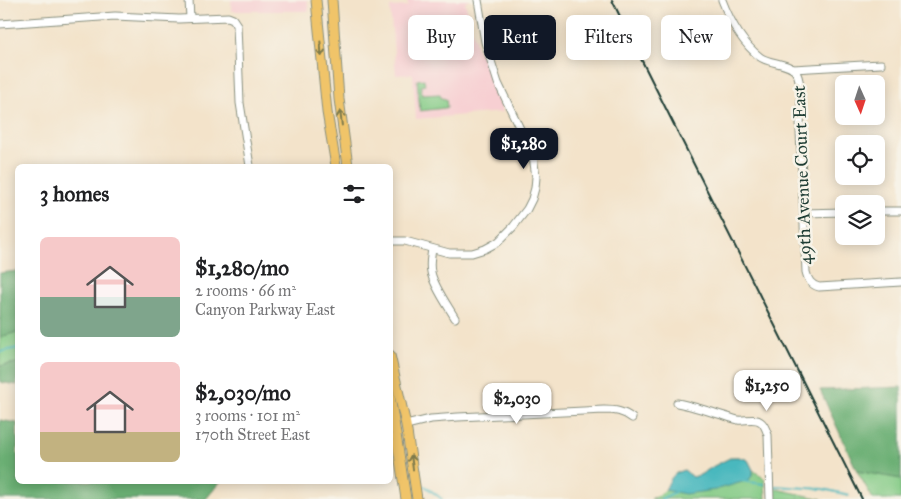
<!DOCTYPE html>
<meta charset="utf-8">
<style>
body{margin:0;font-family:"IM FELL Great Primer",serif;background:#f2f2f2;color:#202124;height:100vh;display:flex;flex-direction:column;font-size:19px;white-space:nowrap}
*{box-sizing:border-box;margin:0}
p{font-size:16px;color:#757577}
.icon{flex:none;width:28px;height:28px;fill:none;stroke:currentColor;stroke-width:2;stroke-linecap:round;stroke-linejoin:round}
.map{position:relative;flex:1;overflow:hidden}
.panel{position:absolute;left:15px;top:164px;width:378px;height:320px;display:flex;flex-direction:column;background:#fff;border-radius:8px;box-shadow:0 2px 12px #0003}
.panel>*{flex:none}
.banner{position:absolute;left:408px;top:15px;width:418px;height:45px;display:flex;gap:10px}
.needle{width:32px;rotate:177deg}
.tools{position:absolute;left:835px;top:75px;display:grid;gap:10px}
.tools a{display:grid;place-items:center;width:50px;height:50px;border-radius:8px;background:#fff;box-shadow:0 2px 12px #0003;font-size:25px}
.price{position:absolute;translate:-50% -42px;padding:0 11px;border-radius:10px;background:#fff;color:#222;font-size:16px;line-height:32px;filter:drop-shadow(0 1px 2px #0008)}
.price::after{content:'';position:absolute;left:50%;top:30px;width:15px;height:11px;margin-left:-8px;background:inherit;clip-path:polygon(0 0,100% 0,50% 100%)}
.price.current{background:#111827;color:#fff}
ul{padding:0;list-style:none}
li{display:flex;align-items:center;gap:15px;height:125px;padding:0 25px}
li span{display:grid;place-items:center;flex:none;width:140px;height:100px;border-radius:8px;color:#555}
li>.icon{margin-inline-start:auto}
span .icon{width:60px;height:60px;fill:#fffc;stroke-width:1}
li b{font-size:21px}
h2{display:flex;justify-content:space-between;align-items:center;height:60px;padding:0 25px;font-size:21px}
.chip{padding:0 18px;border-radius:8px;background:#fff;box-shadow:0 2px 12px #0003;font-size:18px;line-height:45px}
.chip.current{background:#111827;color:#fff}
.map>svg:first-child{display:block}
.built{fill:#f7cfd2}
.green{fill:#84cb86;stroke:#52845d}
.forest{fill:#6baf73;stroke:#457654}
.water{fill:#48b8be;stroke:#347a79}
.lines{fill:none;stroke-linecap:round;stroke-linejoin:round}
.stream{stroke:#48b8be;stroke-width:2}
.minor-casing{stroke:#89907f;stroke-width:9}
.major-casing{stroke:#89907f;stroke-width:11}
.minor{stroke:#fff;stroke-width:7}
.major{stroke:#f0c469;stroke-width:9}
.rail{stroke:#1f3d34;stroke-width:2}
.oneway{stroke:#7d7a4c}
.labels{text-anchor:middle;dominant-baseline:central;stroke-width:5;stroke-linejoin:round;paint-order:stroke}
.street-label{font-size:18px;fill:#1f3d34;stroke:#f7f3e8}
</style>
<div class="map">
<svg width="901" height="499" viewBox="0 0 901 499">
<rect width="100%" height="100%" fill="#f7f3e8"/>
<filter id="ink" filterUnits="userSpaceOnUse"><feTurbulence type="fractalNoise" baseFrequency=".02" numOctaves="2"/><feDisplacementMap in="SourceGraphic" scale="10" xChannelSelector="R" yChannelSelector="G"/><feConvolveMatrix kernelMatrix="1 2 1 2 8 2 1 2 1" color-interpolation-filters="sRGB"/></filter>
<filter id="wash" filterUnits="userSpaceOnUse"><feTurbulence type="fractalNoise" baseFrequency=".0096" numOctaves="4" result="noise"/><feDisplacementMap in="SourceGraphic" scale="20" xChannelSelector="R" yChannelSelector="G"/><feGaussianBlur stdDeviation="1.12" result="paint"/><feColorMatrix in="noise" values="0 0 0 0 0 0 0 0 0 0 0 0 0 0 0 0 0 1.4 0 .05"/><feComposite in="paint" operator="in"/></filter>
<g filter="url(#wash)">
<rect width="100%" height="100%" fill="#f3e3ca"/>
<!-- built -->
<g class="built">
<polygon points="231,0 307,0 309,11 232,11"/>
<polygon points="407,0 469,0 469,1 465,2 478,52 483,51 503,112 416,119 413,74 396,75 390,7 408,6"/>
</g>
<!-- green -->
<g class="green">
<polygon points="424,79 425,85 421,86 422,95 440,94 441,98 446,99 447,107 445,108 420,111 417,80"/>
<polygon points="17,332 17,363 0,366 0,337"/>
<path d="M732,457h7l9,3 5,10 12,9 1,20h-115c4,-3 11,-5 14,-9 8,-9 4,-16 19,-20l9,7 7,-2 14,-9z"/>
<polygon points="857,471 901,479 901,499 873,499"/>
<polygon points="772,488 822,499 773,499"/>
</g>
<!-- forest -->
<g class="forest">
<polygon points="17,271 17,332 0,337 0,273"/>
<polygon points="17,363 17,385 0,382 0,366"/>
<polygon points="901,387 901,479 857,471 820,390"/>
<polygon points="0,420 17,423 18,481 221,481 206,499 0,499"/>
</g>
<!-- water -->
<path class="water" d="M732,457h7l9,3 5,10v4l-4,6 -34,10 -30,4 -20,-4c5,-10 7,-17 19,-20l9,7 7,-2 14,-9z"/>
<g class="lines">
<!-- stream -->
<g class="stream">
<polyline points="0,352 18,348"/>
<polyline points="741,481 764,484"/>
<polyline points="425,486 442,499"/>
<polyline points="774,486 823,489 849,495"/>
<polyline points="661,499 675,492"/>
</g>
</g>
</g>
<g filter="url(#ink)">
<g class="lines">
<defs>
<g id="minor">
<polyline points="189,0 190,18"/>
<path d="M722,0c8,21 20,43 38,57 9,7 33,6 37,17 6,12 3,42 3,57 2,47 4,94 6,141 2,8 5,13 13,15l82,-5"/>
<polyline points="0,24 115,16 179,19 228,17 233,19 237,25 240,103 250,166"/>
<polyline points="793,69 881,64"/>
<polyline points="876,211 901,211"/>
<polyline points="804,213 844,212"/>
<polyline points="390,241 405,241 449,253 472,253 485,249 498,242 513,227 527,209 532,199 535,188 536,177 533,156 498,83 485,42 478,0"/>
<path d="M432,249c-1,8 -3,15 -1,23 2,13 17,34 24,46"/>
<path d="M677,403c21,4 40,11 61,17 7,1 17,-3 23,2 4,3 5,8 7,13l2,64"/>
<path d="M406,425l25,-6 27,-2 146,-7c11,0 19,1 28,8"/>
</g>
<g id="major">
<polyline points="316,0 327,112 336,166"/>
<polyline points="332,0 339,99 348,166"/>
<polyline points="390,355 406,425 417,499"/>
<polyline points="390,396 406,499"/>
</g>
</defs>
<!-- minor casing -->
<use href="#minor" class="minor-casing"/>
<!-- major casing -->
<use href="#major" class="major-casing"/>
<!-- minor -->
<use href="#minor" class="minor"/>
<!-- major -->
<use href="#major" class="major"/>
<!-- rail -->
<polyline class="rail" points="612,0 635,47 862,499"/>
</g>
<!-- one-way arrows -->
<defs><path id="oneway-shaft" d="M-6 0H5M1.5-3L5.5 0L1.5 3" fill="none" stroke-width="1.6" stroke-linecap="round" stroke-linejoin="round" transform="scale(1.25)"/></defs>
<g class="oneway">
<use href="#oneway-shaft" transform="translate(321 49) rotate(85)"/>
<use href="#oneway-shaft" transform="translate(341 118) rotate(-97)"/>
<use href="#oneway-shaft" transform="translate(412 462) rotate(-98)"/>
</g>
</g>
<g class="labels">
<!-- street labels -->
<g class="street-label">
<text transform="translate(802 175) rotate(-92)">49th Avenue Court East</text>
</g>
</g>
</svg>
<div class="tools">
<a><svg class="needle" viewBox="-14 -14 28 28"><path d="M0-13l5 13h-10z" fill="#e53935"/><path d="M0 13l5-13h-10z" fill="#757577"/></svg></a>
<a><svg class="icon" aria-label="locate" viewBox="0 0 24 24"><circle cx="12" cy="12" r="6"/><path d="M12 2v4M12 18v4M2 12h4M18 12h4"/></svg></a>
<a><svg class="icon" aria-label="layers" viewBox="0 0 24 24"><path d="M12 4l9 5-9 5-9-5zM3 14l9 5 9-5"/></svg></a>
</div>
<b class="price current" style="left:524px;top:170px">$1,280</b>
<b class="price" style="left:767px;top:412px">$1,250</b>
<b class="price" style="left:517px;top:425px">$2,030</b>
<div class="banner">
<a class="chip">Buy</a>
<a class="chip current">Rent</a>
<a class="chip">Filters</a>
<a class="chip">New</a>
</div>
<section class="panel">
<h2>3 homes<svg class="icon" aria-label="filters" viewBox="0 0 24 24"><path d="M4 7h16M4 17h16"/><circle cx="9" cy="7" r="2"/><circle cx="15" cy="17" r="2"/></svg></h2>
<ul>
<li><span style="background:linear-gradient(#f6c9c9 60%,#7fa58c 0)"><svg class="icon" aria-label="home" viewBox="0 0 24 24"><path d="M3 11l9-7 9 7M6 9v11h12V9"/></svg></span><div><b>$1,280/mo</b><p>2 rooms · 66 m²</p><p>Canyon Parkway East</p></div></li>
<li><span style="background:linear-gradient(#f6c9c9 70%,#c2b280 0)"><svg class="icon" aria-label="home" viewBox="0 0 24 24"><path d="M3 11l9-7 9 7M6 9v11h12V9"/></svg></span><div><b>$2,030/mo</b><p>3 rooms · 101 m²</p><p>170th Street East</p></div></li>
</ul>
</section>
</div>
